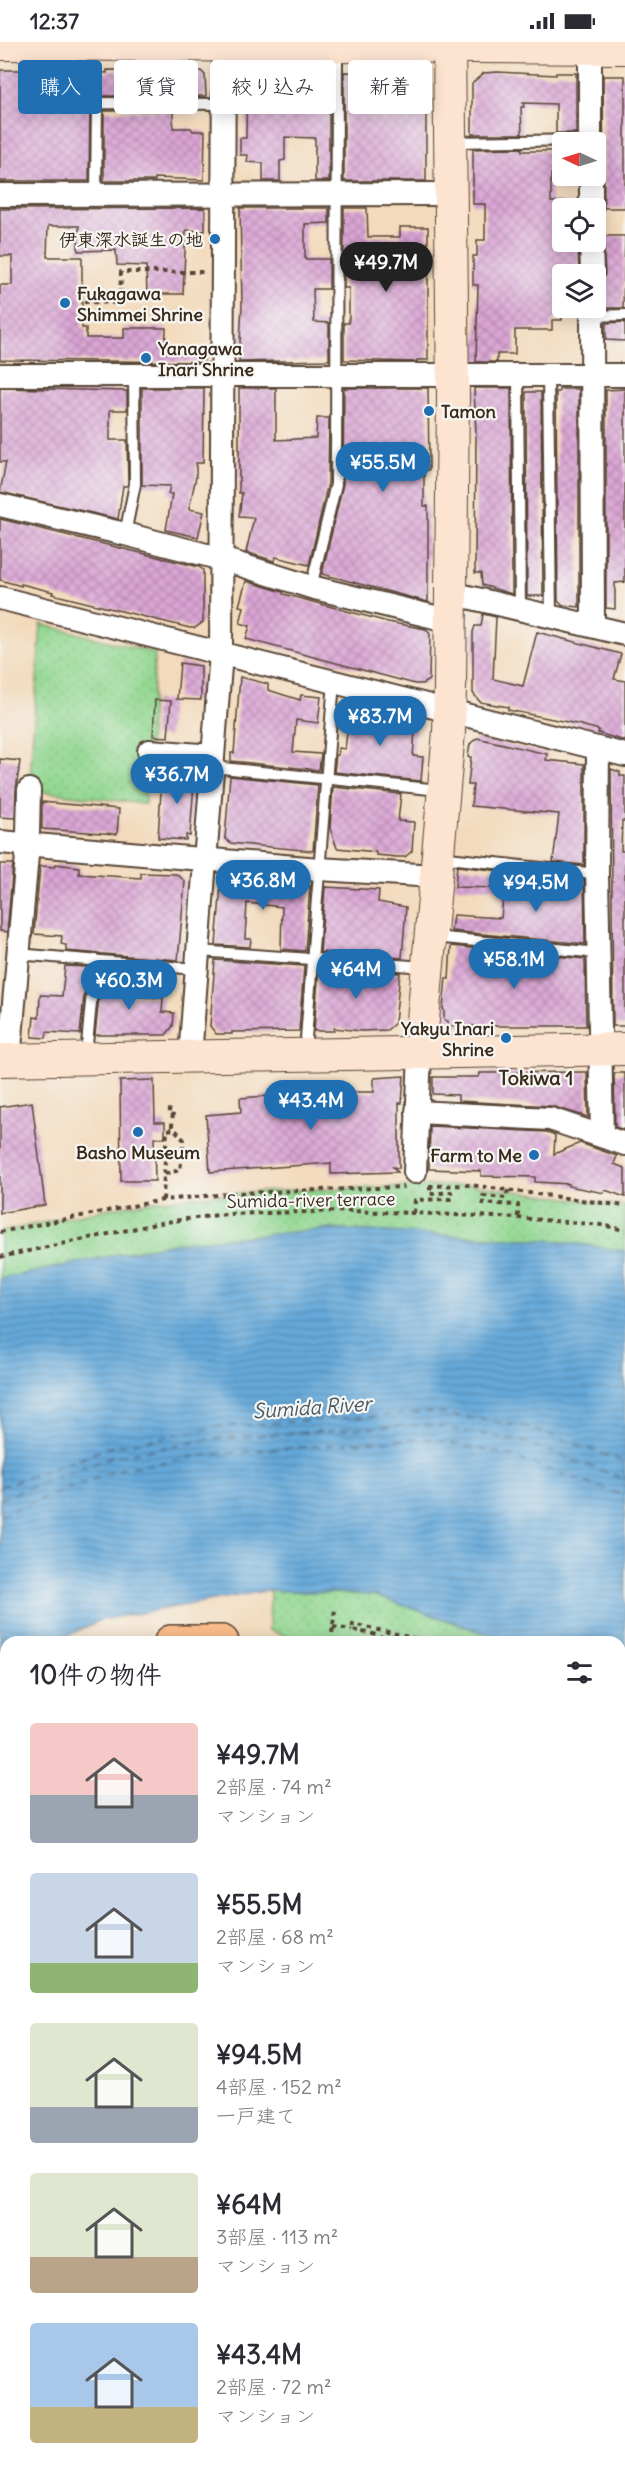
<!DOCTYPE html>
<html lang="ja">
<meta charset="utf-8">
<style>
body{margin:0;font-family:Delius,"Klee One",sans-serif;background:#f2f2f3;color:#2b2b33;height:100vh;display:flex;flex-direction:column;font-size:22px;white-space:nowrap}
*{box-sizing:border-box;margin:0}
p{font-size:20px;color:#7c7c81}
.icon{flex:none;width:33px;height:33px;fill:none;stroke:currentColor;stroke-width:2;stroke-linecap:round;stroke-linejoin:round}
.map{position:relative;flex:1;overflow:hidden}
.details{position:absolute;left:0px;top:1594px;width:626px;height:836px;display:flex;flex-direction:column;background:#fff;border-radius:18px 18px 0 0;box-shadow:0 3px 15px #0003}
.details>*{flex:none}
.top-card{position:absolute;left:18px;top:18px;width:590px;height:54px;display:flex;gap:12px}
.needle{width:39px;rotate:274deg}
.fabs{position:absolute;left:552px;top:90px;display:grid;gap:12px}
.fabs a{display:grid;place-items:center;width:54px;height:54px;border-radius:6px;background:#fff;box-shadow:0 3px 15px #0003;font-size:30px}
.price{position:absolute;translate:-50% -51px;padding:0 14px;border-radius:21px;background:#1f6fb2;color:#fff;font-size:20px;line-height:39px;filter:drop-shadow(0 2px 3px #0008)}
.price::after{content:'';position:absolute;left:50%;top:36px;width:18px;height:14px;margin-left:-9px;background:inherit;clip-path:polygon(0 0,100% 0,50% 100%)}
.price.current{background:#222;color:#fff}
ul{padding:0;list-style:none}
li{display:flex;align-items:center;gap:18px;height:150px;padding:0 30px}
li span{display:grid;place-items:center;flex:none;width:168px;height:120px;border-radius:6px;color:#555}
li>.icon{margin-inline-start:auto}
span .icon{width:72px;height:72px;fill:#fffc;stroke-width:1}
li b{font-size:26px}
h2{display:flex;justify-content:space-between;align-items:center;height:72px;padding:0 30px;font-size:26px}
.tag{padding:0 21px;border-radius:6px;background:#fff;box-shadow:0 3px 15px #0003;font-size:21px;line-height:54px}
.tag.current{background:#1f6fb2;color:#fff}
.status{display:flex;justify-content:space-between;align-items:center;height:42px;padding:0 30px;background:#fff;direction:ltr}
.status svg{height:16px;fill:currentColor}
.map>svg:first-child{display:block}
.park{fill:url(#park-dots);stroke:#668058;stroke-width:1.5}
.water{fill:url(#water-rules);stroke:#506a7c;stroke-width:1.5}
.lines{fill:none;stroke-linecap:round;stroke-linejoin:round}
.ferry{stroke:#4a5660;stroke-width:1.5;stroke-dasharray:8 6;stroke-linecap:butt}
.building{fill:url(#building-cross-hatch)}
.lane-casing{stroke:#574436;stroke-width:14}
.street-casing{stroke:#574436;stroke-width:26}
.secondary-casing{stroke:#574436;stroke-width:34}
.primary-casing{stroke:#574436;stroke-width:36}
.highway-casing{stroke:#574436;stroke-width:36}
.path{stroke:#574436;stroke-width:4;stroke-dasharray:4.5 4.5;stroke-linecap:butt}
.lane{stroke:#fff;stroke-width:10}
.street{stroke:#fff;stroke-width:22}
.secondary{stroke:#fde4d1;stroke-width:32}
.primary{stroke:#fabc8b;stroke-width:33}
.highway{stroke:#fabc8b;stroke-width:33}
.highway-bridge-casing{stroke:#574436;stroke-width:36;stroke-linecap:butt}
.highway-bridge{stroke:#fabc8b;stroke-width:33}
.poi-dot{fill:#1f6fb2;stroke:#f6f6f2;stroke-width:2}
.labels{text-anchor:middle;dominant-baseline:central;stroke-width:4.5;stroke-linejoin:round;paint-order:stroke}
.poi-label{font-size:18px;font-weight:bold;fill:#3b2a1e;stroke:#f6f6f2;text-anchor:end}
.street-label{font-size:18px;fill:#3b2a1e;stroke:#f6f6f2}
.neighbourhood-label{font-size:20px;font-weight:bold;fill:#3b2a1e;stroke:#f6f6f2}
.water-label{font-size:20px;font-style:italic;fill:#4a5660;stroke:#f6f6f2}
</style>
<div class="status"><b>12:37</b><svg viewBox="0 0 49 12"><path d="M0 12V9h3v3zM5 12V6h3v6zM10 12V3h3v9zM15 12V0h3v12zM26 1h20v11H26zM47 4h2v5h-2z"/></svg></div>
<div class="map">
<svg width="625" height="2429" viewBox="0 0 625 2429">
<defs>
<pattern id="park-dots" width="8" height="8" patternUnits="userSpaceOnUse" patternTransform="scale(1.5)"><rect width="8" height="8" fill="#92d791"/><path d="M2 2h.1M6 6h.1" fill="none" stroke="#7fb97d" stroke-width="1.8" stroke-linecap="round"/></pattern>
<pattern id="water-rules" width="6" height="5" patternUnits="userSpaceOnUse" patternTransform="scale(1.5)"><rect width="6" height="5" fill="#65a9da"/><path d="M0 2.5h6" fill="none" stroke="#548ab0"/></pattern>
<pattern id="building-cross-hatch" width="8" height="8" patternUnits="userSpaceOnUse" patternTransform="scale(1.5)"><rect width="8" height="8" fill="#dba6d6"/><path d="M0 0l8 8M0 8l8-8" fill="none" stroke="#b387ad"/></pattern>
</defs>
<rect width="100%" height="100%" fill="#f6f6f2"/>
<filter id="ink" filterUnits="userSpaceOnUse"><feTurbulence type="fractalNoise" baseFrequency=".0167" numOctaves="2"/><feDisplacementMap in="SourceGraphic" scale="12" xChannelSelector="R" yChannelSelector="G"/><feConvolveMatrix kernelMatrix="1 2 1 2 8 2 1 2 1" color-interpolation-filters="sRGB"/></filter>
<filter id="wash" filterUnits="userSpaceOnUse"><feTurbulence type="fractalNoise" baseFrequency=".008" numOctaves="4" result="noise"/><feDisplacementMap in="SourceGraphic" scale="24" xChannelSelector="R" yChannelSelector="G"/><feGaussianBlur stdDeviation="1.35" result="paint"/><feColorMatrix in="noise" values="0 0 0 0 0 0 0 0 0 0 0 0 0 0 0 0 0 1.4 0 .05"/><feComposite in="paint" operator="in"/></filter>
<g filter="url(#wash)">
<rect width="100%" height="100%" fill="#f3dabc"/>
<!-- park -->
<g class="park">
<polygon points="41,582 155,611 145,762 29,748"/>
<path d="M470,1143l155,21v45l-66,-10 -232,-12 -154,14 -173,36v-47c55,-12 110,-26 165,-32 101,-12 203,-12 305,-15z"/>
<polygon points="270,1548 373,1553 511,1600 302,1600 269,1588"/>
<polygon points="620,1640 625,1643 625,1691 620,1690"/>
</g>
<!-- water -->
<polygon class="water" points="327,1187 559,1199 625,1209 625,1643 620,1640 620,1600 511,1600 373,1553 270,1548 101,1578 54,1600 6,1600 6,1623 0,1626 0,1237 173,1201"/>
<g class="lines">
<!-- ferry -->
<g class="ferry">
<polyline points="0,1445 111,1405 216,1385 432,1370 528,1385 625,1420"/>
<polyline points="0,1457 111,1415 212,1397 424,1382 521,1399 625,1437"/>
<polyline points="0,1473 120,1427 213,1412 425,1396 504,1412 625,1454"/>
</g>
</g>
<g id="blocks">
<!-- building -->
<g class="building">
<polygon points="0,28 65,28 107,31 107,28 201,29 205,33 206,54 94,54 90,61 89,139 0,139"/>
<polygon points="251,28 329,31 329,139 315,139 315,96 285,95 285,118 280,119 280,139 263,139 263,121 247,120 248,113 240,113 240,96 246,96 247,32"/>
<polygon points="344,30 404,31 403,59 426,59 426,139 344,139"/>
<polygon points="497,30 556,33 556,31 576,31 576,91 556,91 556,62 523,61 524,65 521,65 522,92 472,92 472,41 484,31"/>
<polygon points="603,34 625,34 625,166 604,166"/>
<polygon points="104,69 173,69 173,86 191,86 193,89 205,89 204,138 155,136 155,139 104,139"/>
<polygon points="522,106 522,109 555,109 555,131 551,132 551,160 562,160 562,200 578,200 579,232 562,232 562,278 552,278 552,288 515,288 515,312 497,312 497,320 476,320 478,243 473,243 473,214 477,214 477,198 485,198 485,162 473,162 473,107"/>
<polygon points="205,166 205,189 186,188 183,252 147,252 146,224 117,223 116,208 78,209 79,184 48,184 47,215 82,215 82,286 86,286 86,296 124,296 124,286 166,286 165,309 204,308 204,320 0,318 0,243 12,243 12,214 0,214 0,167"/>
<polygon points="240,166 329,166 329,181 305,182 305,217 329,217 329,247 313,247 314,280 329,281 329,318 239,320 242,262"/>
<polygon points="344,166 367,166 368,195 400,195 400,185 428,185 428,318 417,318 417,320 344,318 344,281 349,281 349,246 344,246"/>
<polygon points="603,194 625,194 623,266 606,266 601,257 601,242 605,232"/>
<polygon points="625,280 625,299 606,298 606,281"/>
<polygon points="0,346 127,349 127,368 110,368 110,398 127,398 128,441 127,444 123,444 118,477 0,450 6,420 0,420"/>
<polygon points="142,346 204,346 203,421 196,421 196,435 189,467 204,470 198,495 166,488 172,452 168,452 170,444 142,443"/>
<polygon points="239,346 276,346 276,398 316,396 317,376 329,376 328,441 309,523 276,515 274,519 246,510 254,476 239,475 242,451 239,451"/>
<polygon points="344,346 428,346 429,428 424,428 424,464 428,464 428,560 322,532 343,442"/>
<polygon points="474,346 511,346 512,552 482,543 481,531 475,531 476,392"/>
<polygon points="559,347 579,347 579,565 562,563 558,559 556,350 559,350"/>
<polygon points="625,347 625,540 615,541 615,567 606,566 606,348"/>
<polygon points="526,350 541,350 543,554 527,554"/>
<polygon points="0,477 199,525 203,528 203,580 195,586 190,586 52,552 53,550 21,542 21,544 0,538"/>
<polygon points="246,539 283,550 283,552 388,580 426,587 430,592 429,638 422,642 415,642 246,597 250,584 240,581 244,565 239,564"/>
<polygon points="483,572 496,575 493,637 523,644 537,590 621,612 614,637 625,639 625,699 598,691 599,688 577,682 508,668 508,665 480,660 473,651 473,590 475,584 481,584"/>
<polygon points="180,621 201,624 201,658 177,657"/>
<polygon points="240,635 268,642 268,648 300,658 301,653 321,655 318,681 296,678 293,710 321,712 319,728 231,719 231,711 234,711"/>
<polygon points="155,658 171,659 168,695 153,694"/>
<polygon points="350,667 372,670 372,668 416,677 413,714 423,715 421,739 334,730 336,713 338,713 339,706 345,707"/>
<polygon points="477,696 547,712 546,718 584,722 584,823 553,820 559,772 471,764 473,743 468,743 471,715 468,715 470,702"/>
<polygon points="0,717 20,719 16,748 15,776 0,775"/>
<polygon points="171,727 195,728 190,794 186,793 186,798 158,796 162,734 170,734"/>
<polygon points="611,727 620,730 620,734 625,734 625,779 622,779 621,809 625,809 625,984 613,984"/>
<polygon points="230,734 318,743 313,809 230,801 225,796"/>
<polygon points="333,745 401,752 398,779 414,780 412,809 405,815 397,815 376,813 376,810 337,806 330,786"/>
<polygon points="42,760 119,767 117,792 42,787"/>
<polygon points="0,822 13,822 7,890 0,889"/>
<polygon points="55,822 79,825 79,832 141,836 141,831 176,832 185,839 178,918 66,909 66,903 61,902 62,894 34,892 40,824 55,825"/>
<polygon points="457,824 501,829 500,846 455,845"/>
<polygon points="551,835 584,838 585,902 451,889 453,873 501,876 504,846 535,849 536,836 550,837"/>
<polygon points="228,837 310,844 305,909 281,907 282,865 247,861 245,897 251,897 250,905 216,903 221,843"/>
<polygon points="325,845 379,848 378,860 406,865 402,916 320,910"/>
<polygon points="451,904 585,917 586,984 448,984 448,979 444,978 444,968 443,967 446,936 449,937"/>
<polygon points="215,918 304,924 299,989 232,990 232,992 216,992 210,984"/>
<polygon points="65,924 87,925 80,992 47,990 46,996 32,995 34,975 39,976 40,953 62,954"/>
<polygon points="319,925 400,931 395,981 387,988 361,989 334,986 334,989 314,989"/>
<polygon points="102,927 121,928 120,953 163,956 162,970 174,971 173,984 166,993 95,993"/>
<polygon points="580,1030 587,1030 588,1075 551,1064 458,1059 458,1053 433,1052 433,1035 479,1035 480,1031"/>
<polygon points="614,1031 625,1031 625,1088 615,1085"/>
<polygon points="404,1034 402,1061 399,1061 399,1126 393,1125 398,1130 331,1132 331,1121 210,1130 206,1073 241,1070 240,1056 323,1050 374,1050 374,1036"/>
<polygon points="154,1038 155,1080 165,1080 165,1096 154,1096 155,1139 121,1139 120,1039"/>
<polygon points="32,1060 45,1163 0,1171 0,1065"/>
<polygon points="430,1084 547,1090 555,1093 554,1112 580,1101 617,1114 614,1122 625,1126 625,1155 605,1148 604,1151 568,1144 569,1142 535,1140 535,1135 481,1134 481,1129 429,1127"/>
</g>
</g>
</g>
<g filter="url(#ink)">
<use href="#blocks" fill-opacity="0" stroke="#574436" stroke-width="1.5"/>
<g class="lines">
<defs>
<g id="lane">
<polyline points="453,100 590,98"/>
<polyline points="96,153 97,61 223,62"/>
<polyline points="592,274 625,273"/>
<polyline points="518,332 520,567"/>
<polyline points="548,333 551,574"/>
<polyline points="125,492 135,442 134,332"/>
<polyline points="311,545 336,442 337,6"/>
<polyline points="212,725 440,748"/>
<polyline points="439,815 597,832"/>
<polyline points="434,895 598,911"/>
<polyline points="198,909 426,925"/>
<polyline points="17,912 196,927"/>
<polyline points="305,1009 334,639"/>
<polyline points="86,1013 95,918"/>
</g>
<g id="street">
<polyline points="590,100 590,5"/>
<polyline points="591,134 591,166"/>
<polyline points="0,153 450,152"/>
<polyline points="591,200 592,232"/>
<polyline points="592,266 593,584"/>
<polyline points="0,333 625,333"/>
<polyline points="0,463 125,492 222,517 311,545 451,579"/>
<polyline points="451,551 625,592"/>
<polyline points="0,556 625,713"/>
<polyline points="598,707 597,832 602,1094"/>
<polyline points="149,709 213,714"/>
<polyline points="28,791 29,748"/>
<polyline points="0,800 319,827 435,834"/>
<polyline points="190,1015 221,611 224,5"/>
<polyline points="9,1018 28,802"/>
<polyline points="417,1070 550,1077 625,1102"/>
<polyline points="415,1130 420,1011"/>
<polyline points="620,1752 625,1759"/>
<polyline points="0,1862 6,1872"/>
<polyline points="0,1999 6,2009"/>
<polyline points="620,2057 625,2063"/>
<polyline points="0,2084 6,2080"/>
<polyline points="620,2158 625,2155"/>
<polyline points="0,2274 6,2271"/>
<polyline points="67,2429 76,2424"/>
</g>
<g id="secondary">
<polyline points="0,2 625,6"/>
<polyline points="420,1011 449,690 450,645 453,353 449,0"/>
<polyline points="0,1018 625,1007"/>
<polyline points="0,1699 6,1697"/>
<polyline points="620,2341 625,2337"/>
<polyline points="165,2429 174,2424"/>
<polyline points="477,2429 486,2424"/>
</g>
<g id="primary">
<polyline points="0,2180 6,2193"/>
<polyline points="0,2233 6,2246"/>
<polyline points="92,2424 95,2429"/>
<polyline points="119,2424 121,2429"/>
</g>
<g id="highway">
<polyline points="171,1600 222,1600"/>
<polyline points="0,1651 6,1648"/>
<polyline points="0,1678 6,1676"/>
<polyline points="620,1878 625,1884"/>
<polyline points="620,1906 625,1913"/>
<polyline points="620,1946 625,1953"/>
</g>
</defs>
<!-- lane casing -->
<use href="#lane" class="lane-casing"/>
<!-- street casing -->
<use href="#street" class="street-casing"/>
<!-- secondary casing -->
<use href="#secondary" class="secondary-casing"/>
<!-- primary casing -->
<use href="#primary" class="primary-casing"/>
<!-- highway casing -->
<use href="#highway" class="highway-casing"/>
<!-- path -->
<g class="path">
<polyline points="84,260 120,261 121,230 204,230"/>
<polyline points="166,1112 184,1113"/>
<polyline points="164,1132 167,1088 174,1087"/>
<polyline points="429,1144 470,1143 625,1164"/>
<polyline points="508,1148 506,1156 483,1154 483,1161 518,1163 518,1176"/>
<polyline points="163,1158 164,1132 180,1128 184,1098 172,1084 173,1069 168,1068"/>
<polyline points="414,1171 415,1158 451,1157 451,1150 430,1152 430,1144"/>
<polyline points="0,1190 163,1158 239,1151 404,1145"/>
<polyline points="0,1215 165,1180 226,1172 348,1169 414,1171 518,1176 602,1183 625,1188"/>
<polyline points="333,1585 352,1588"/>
<polyline points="331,1600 335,1567"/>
<polyline points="392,1600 373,1592 352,1588 353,1582 430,1600"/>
<polyline points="0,2139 6,2151"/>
</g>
<!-- lane -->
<use href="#lane" class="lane"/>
<!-- street -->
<use href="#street" class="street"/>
<!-- secondary -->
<use href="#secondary" class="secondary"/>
<!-- primary -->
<use href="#primary" class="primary"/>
<!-- highway -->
<use href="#highway" class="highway"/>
<defs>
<polyline id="highway-bridge" points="620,1976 625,1982"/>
</defs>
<!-- highway-bridge casing -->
<use href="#highway-bridge" class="highway-bridge-casing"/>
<!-- highway-bridge -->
<use href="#highway-bridge" class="highway-bridge"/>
</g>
</g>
<!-- markers -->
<g class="poi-dot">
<circle cx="215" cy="197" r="6"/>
<circle cx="65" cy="261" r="6"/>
<circle cx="146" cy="316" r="6"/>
<circle cx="429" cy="369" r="6"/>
<circle cx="506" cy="996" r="6"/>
<circle cx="138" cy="1090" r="6"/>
<circle cx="534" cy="1113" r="6"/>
</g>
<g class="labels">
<!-- poi labels -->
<g class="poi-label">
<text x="203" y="197">伊東深水誕生の地</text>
<text x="77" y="251" text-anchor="start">Fukagawa<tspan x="77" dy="21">Shimmei Shrine</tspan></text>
<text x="158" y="306" text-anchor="start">Yanagawa<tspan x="158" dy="21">Inari Shrine</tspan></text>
<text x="441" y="369" text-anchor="start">Tamon</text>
<text x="494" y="986">Yakyu Inari<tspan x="494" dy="21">Shrine</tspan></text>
<text x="138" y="1110" text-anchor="middle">Basho Museum</text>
<text x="522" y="1113">Farm to Me</text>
</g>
<!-- street labels -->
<g class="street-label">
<text transform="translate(311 1158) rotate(-1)">Sumida-river terrace</text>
</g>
<!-- neighbourhood labels -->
<g class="neighbourhood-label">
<text x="536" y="1035">Tokiwa 1</text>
</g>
<!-- water labels -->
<g class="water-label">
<text transform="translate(312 1365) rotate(-4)">Sumida River</text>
</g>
</g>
</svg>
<div class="fabs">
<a><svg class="needle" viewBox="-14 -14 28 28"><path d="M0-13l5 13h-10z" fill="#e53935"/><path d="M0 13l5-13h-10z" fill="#7c7c81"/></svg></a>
<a><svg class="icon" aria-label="locate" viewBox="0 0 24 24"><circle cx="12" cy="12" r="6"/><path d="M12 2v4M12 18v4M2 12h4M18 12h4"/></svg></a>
<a><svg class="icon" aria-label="layers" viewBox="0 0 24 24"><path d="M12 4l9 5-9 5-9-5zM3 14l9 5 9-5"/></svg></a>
</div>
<b class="price current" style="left:386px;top:251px">¥49.7M</b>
<b class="price" style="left:383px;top:451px">¥55.5M</b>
<b class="price" style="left:380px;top:705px">¥83.7M</b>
<b class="price" style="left:177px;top:763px">¥36.7M</b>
<b class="price" style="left:263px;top:869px">¥36.8M</b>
<b class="price" style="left:536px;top:871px">¥94.5M</b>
<b class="price" style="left:514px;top:948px">¥58.1M</b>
<b class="price" style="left:356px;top:958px">¥64M</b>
<b class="price" style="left:129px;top:969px">¥60.3M</b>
<b class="price" style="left:311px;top:1089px">¥43.4M</b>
<div class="top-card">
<a class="tag current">購入</a>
<a class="tag">賃貸</a>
<a class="tag">絞り込み</a>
<a class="tag">新着</a>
</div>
<section class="details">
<h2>10件の物件<svg class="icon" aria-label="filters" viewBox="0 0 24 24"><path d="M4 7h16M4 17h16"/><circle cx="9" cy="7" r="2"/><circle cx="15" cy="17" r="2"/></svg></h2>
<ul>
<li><span style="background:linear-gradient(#f6c9c9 60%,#9aa5b1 0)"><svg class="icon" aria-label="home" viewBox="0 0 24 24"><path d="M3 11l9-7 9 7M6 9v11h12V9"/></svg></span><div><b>¥49.7M</b><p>2部屋 · 74 m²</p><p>マンション</p></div></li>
<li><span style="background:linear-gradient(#c9d6e8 75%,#8fb573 0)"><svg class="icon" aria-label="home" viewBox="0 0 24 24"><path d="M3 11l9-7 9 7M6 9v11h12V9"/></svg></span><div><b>¥55.5M</b><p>2部屋 · 68 m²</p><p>マンション</p></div></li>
<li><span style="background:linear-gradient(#dfe7d0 70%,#9aa5b1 0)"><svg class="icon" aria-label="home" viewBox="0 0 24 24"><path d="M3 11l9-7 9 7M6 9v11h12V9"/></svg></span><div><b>¥94.5M</b><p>4部屋 · 152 m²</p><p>一戸建て</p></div></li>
<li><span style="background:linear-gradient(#dfe7d0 70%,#b9a48a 0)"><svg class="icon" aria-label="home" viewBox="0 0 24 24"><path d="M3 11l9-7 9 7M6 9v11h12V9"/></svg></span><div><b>¥64M</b><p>3部屋 · 113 m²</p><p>マンション</p></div></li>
<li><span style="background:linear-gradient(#a9c7e8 70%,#c2b280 0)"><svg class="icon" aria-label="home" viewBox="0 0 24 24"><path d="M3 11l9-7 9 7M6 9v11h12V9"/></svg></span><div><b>¥43.4M</b><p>2部屋 · 72 m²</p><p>マンション</p></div></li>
</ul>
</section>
</div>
